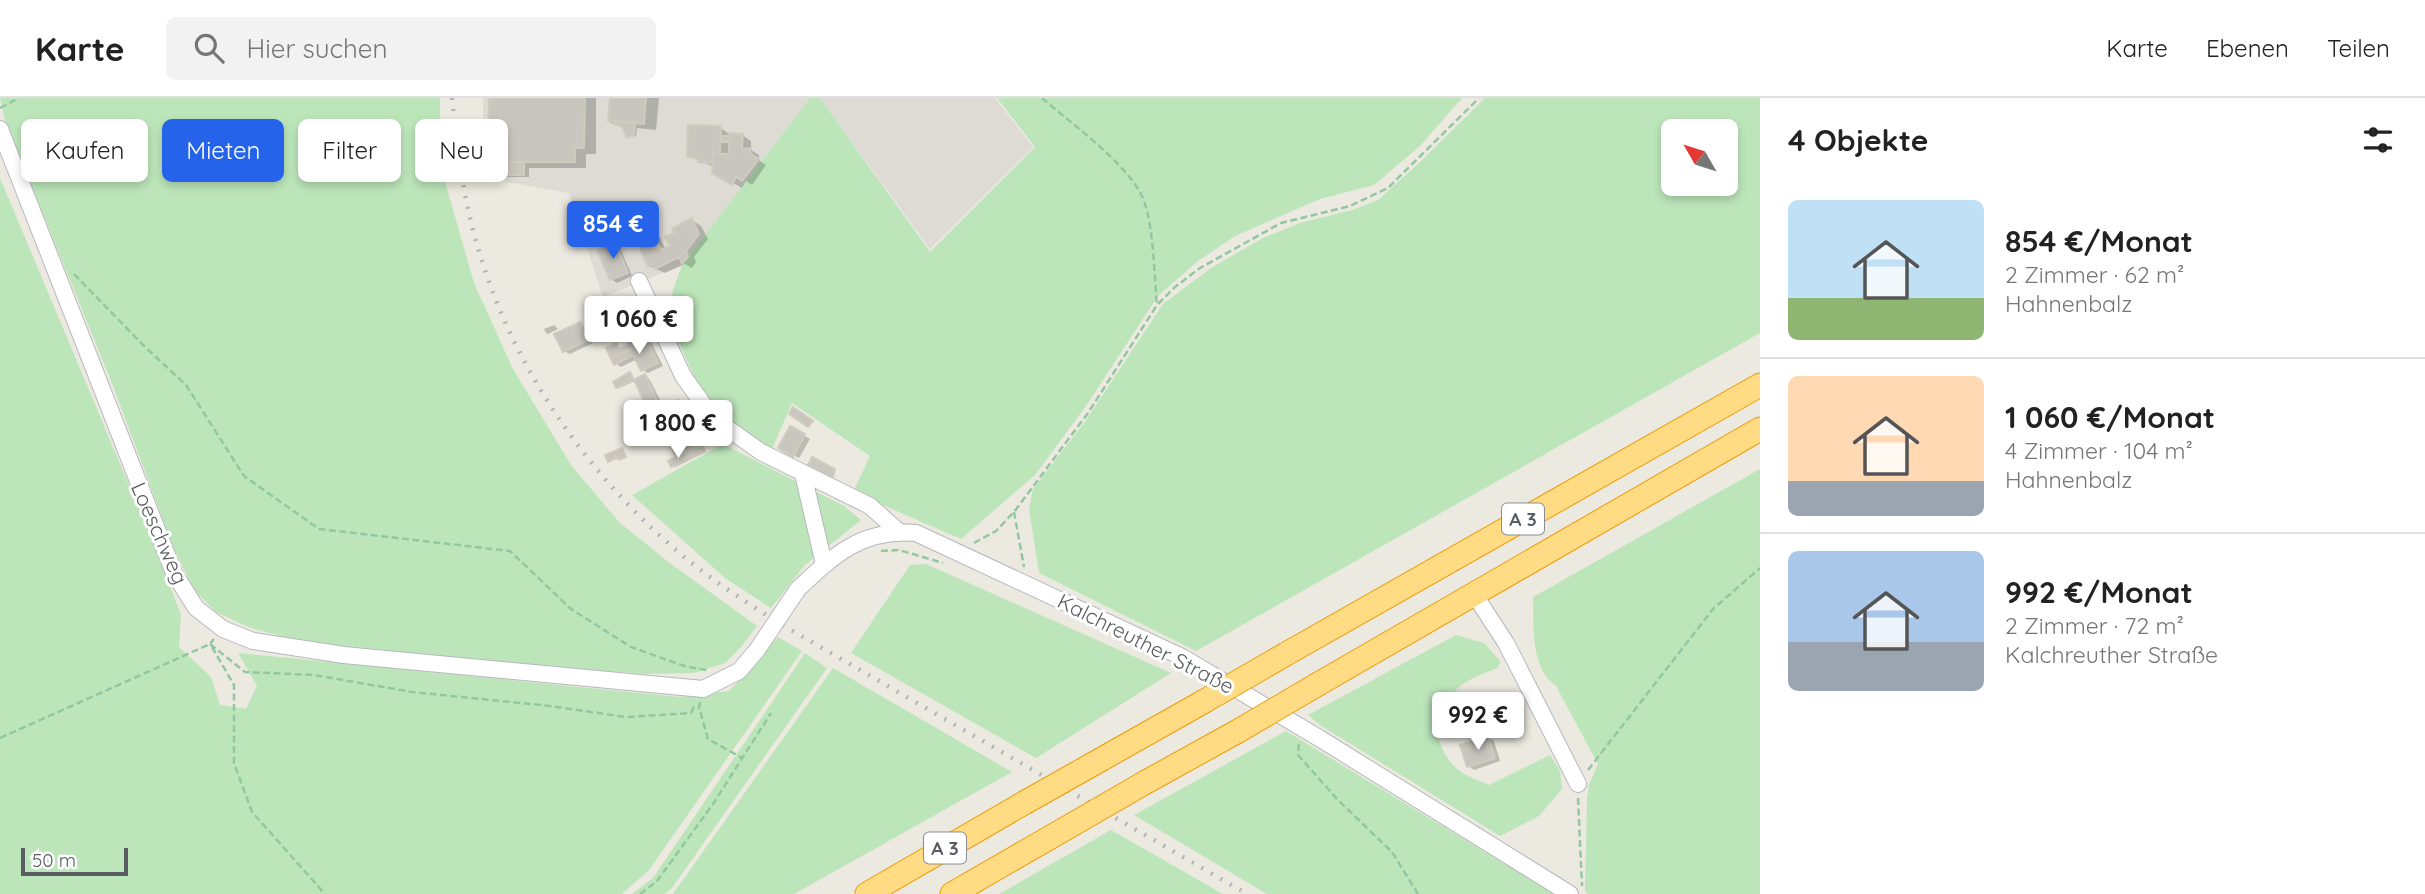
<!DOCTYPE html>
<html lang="de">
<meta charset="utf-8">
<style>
body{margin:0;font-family:Quicksand,sans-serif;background:#f2f2f2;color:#222;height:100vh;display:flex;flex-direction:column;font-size:26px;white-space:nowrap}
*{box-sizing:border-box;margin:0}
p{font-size:23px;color:#767676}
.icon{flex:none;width:38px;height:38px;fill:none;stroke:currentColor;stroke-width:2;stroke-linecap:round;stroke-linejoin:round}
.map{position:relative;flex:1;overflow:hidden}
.panel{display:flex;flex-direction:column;background:#fff;width:665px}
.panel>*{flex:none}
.guide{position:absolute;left:21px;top:21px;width:665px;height:63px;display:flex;gap:14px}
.needle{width:46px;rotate:309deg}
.tools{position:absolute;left:1661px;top:21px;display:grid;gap:14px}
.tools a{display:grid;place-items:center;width:77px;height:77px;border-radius:10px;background:#fff;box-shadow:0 4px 10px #0003;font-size:35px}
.scale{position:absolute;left:21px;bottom:18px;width:107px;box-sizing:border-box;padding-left:7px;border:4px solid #595d61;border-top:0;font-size:19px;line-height:24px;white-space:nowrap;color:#595d61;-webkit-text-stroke:5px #fff;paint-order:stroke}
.price{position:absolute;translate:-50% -60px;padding:0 16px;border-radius:7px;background:#fff;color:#222;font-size:23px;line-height:46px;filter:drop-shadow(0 2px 4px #0008)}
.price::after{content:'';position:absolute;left:50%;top:42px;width:21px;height:16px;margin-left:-10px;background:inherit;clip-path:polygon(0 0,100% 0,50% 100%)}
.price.on{background:#2563eb;color:#fff}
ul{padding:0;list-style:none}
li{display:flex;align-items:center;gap:21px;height:175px;padding:0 28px}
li+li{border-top:2px solid #e0e0e0}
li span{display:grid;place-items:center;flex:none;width:196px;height:140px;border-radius:10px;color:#555}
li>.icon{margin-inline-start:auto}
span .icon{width:84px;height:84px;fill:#fffc;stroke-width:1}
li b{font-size:30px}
h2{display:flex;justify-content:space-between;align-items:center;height:84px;padding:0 28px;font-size:30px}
.tag{padding:0 24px;border-radius:10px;background:#fff;box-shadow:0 4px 10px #0003;font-size:24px;line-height:63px}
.tag.on{background:#2563eb;color:#fff}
header{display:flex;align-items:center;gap:42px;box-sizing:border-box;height:98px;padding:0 35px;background:#fff;border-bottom:2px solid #e0e0e0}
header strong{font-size:33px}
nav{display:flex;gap:38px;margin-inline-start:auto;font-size:24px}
.search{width:490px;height:63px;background:#f2f2f2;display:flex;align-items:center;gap:18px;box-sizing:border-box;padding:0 24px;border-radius:10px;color:#767676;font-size:26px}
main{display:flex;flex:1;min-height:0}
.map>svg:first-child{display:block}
.industrial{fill:#dddbd4}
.green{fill:#bce6ba;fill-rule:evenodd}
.shadow{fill:#0003}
.building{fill:#c9c6bf;stroke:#d1cbbe;stroke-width:2}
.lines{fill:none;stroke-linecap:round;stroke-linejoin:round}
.minor-casing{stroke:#b6b8bd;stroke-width:18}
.highway-casing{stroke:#ec9b00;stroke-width:25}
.path{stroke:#93c7a1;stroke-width:2.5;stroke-dasharray:7 3.5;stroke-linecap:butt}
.minor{stroke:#fff;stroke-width:16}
.highway{stroke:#ffdc84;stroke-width:23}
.rail{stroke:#b2b3b3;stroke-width:4.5;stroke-dasharray:2 9;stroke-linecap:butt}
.minor-bridge-casing{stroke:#b6b8bd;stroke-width:18;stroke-linecap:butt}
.highway-bridge-casing{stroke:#ec9b00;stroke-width:25;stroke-linecap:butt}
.minor-bridge{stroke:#fff;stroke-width:16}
.highway-bridge{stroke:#ffdc84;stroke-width:23}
.labels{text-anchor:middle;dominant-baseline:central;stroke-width:6;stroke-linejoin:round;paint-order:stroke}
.shield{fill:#fff;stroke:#8b8e90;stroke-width:2}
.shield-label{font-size:19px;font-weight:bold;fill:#595d61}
.street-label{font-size:21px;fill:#595d61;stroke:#fff}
</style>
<header>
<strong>Karte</strong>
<div class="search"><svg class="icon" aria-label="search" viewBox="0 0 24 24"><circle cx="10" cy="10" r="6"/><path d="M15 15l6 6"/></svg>Hier suchen</div>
<nav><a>Karte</a><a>Ebenen</a><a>Teilen</a></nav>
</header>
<main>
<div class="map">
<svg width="1760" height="796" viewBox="0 0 1760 796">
<rect width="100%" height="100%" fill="#ece9e0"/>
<!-- industrial -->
<g class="industrial">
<polygon points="483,0 810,0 682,167 603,199 569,95 484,80"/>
<polygon points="820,0 995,0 1033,49 930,151"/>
</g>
<!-- green -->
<g class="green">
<polygon points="0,0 440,0 440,66 474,185 513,271 571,367 619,424 671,466 757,528 741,549 725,565 694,575 645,576 496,564 299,543 248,529 216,514 194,492 174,451 113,288 5,22"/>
<polygon points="810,0 820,0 930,154 1035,49 997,0 1462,0 1420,48 1374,87 1320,101 1235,138 1198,163 1158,198 1086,308 1035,377 961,441 853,394 870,358 792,305 772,351 725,322 702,295 665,215 682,167"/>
<path d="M1485,0h275v235l-564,318 -157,-78 -10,-64 4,-20 51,-66 79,-119 48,-36 52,-30 37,-15 52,-13 26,-10 41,-37zM1673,33h53v53h-53z"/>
<polygon points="0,80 160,461 181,517 179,549 211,579 220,607 246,611 257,588 238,555 680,599 729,593 778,539 802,553 649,772 622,796 0,796"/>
<polygon points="723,346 844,408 861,422 805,467 771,510 725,480 632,397"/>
<path d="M1760,371v425h-171l-4,-2 2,-94 2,-14 9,-20 -42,-78c-26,-19 -22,-59 -23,-89z"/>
<polygon points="926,466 1171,575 1036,660 851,555 910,467"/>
<path d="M1456,537l28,8 17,19 -4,6c-20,9 -43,14 -50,38 -5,15 1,16 -9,32 12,31 21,35 51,47l61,-30 10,16 2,18 -23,27 -39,20 -180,-111 -12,-10z"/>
<polygon points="805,555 827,570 672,790 665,796 632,796 653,780"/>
<polygon points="833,570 1012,674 794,796 673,796"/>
<polygon points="1286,633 1554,796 1267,796 1134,717"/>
<polygon points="1111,732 1223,796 999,796"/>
</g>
<!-- shadow -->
<g class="shadow">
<polygon points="491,0 596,0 596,56 586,56 586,70 529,70 529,79 496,79 490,76"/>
<polygon points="612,0 659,0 656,32 637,30 636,38 629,39 622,29 610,25"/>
<polygon points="721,30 730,37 742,37 751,43 751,52 759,57 759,62 766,67 752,87 746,83 742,90 714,74 714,69 689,58"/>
<polygon points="692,122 701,128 708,141 694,159 696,164 692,170 685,166 665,175 649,168 646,142 650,133 659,138 666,152 672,149"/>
<polygon points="614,146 620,150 632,178 617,185 611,181"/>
<polygon points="620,220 624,225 613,230 611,229 609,225"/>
<polygon points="638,225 643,228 663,268 648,275 642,272 637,261 621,269 615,265 616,247 622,251 630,247"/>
<polygon points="580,226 585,229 593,245 570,256 564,253"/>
<polygon points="554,227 558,231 548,236 546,235 544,231"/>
<polygon points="630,276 635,283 619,290 617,289"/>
<polygon points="645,278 650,282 662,306 653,310 648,306"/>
<polygon points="678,304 683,307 706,354 675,369 673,367 680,359 677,357 672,334"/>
<polygon points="791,330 810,341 799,360 780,350"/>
<polygon points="662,336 666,341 655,342 654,339"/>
<polygon points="622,352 627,360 610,362"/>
<polygon points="1488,640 1494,643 1500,663 1474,672 1469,668"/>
</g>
<!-- building -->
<g class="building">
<polygon points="489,0 585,0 584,50 575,50 575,64 488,64"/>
<polygon points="610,0 646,0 644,26 608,23"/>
<polygon points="614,23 635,25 634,37 627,40 621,27 613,26"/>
<polygon points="688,27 721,28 720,56 713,56 713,65 698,64 699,61 687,59"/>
<polygon points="730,35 743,36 742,51 751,50 750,55 759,61 742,83 736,79 732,87 712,75 713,56 729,56 729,44 721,44 721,38 730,38"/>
<rect x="488" y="64" width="36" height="13"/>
<polygon points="692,120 699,136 686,153 688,159 682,166 679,159 655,171 653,166 648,169 637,144 644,141 641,136 650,131 661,152 670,148 665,139 674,135 672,131"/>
<polygon points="615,144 628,175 610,182 597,152"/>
<polygon points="638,223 648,243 611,261 606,250 616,245 619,251 628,247 620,231"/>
<polygon points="580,224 588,242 563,254 554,236"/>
<polygon points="648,243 658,265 641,273 633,257 614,267 611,261"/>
<polygon points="630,274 634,282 616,290 613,284"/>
<polygon points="645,276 657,303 646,308 634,282"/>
<polygon points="678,302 687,322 667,331 658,311"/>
<polygon points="793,309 813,323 808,329 789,316"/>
<polygon points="687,322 697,344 683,350 685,354 675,358 666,335 670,333 669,330"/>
<polygon points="790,328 805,336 793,359 778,350"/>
<polygon points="702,344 705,353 688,361 684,353"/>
<polygon points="622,350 626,359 619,362 618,359 608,364 605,357"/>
<polygon points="685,354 688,361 671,369 668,363"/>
<polygon points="812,359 835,371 833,380 808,367"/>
<polygon points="1488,638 1495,660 1467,669 1460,647"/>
</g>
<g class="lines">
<defs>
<g id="minor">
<polyline points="0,31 174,475 196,510 223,531 253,543 344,557 703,591 739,573 757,552"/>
<polyline points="639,183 683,278 713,320 761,354 870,408 898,433"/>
<polyline points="803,376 824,466"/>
<path d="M798,491c37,-35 64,-60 118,-56l266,124 137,81 251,156"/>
<polyline points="1474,496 1506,545 1578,686"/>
</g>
<g id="highway">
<polyline points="1286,556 1760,287"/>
<polyline points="1320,585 1760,331"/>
<polyline points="1102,661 1203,604"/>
<polyline points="1146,684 1240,632"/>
<polyline points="867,796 1024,705"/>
<polyline points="952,796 1063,732"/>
</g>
</defs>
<!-- minor casing -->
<use href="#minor" class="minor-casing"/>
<!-- highway casing -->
<use href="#highway" class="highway-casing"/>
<!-- path -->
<g class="path">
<path d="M1042,0c30,26 79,61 98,94 14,25 14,84 17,113"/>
<polyline points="0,10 19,0"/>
<polyline points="74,176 143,247 186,287 244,378 319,431 510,453 571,511 631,549 687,569 707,572"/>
<polyline points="1014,414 1024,469"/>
<polyline points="974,445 996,433 1014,414 1088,315 1157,207 1175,189 1200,170 1281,125 1350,108 1388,90 1479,0"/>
<polyline points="881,453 899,452 943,465"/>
<polyline points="210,546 245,574 314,577 412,594 550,608 626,619 691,615 695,606"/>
<polyline points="212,549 234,587 234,665 252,714 325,796"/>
<polyline points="700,604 699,609 708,641 742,660"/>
<polyline points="0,640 210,546 214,541"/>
<polyline points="1299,646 1298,657 1338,702 1392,754 1418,796"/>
<polyline points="1588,672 1713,511 1760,470"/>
<polyline points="1578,700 1582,788"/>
<polyline points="640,796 657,783 713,706 771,615"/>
</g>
<!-- minor -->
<use href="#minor" class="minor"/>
<!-- highway -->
<use href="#highway" class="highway"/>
<!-- rail -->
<path class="rail" d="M452,0c4,37 8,74 16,111 29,135 109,258 215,347 30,25 63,46 96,67l468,271"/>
<defs>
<polyline id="minor-bridge" points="757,552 798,491"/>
<g id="highway-bridge">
<polyline points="1203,604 1286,556"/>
<polyline points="1240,632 1320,585"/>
<polyline points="1024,705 1102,661"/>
<polyline points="1063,732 1146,684"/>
</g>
</defs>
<!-- minor-bridge casing -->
<use href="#minor-bridge" class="minor-bridge-casing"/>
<!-- highway-bridge casing -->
<use href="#highway-bridge" class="highway-bridge-casing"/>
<!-- minor-bridge -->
<use href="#minor-bridge" class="minor-bridge"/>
<!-- highway-bridge -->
<use href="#highway-bridge" class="highway-bridge"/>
</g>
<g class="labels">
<!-- shield labels -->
<g class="shield">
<rect x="1502" y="405.5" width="42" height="31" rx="5"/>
<rect x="924" y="734.5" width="42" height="31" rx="5"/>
</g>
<g class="shield-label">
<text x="1523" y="421">A 3</text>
<text x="945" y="750">A 3</text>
</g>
<!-- street labels -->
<g class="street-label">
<text transform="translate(160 435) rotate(66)">Loeschweg</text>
<text transform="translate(1146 545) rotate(27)">Kalchreuther Straße</text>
</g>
</g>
</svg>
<div class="tools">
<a><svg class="needle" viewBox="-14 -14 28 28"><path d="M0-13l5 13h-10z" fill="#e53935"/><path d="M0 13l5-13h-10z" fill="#767676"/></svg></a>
</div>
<div class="scale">50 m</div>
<b class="price on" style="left:613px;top:163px">854 €</b>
<b class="price" style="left:639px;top:258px">1 060 €</b>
<b class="price" style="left:678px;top:362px">1 800 €</b>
<b class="price" style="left:1478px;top:654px">992 €</b>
<div class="guide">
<a class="tag">Kaufen</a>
<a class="tag on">Mieten</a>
<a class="tag">Filter</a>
<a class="tag">Neu</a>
</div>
</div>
<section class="panel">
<h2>4 Objekte<svg class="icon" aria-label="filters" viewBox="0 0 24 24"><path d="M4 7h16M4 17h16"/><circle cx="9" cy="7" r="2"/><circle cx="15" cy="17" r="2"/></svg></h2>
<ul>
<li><span style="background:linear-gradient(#bfe0f5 70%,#8fb573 0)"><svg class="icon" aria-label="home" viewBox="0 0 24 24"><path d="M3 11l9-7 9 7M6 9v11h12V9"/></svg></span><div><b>854 €/Monat</b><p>2 Zimmer · 62 m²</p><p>Hahnenbalz</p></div></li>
<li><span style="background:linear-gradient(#ffd9b3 75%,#9aa5b1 0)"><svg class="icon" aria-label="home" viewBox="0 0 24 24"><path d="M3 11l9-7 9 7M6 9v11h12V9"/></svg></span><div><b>1 060 €/Monat</b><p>4 Zimmer · 104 m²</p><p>Hahnenbalz</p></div></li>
<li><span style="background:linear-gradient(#a9c7e8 65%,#9aa5b1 0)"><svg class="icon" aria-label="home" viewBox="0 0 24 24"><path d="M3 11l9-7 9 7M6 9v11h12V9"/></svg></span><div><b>992 €/Monat</b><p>2 Zimmer · 72 m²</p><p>Kalchreuther Straße</p></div></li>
</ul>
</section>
</main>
